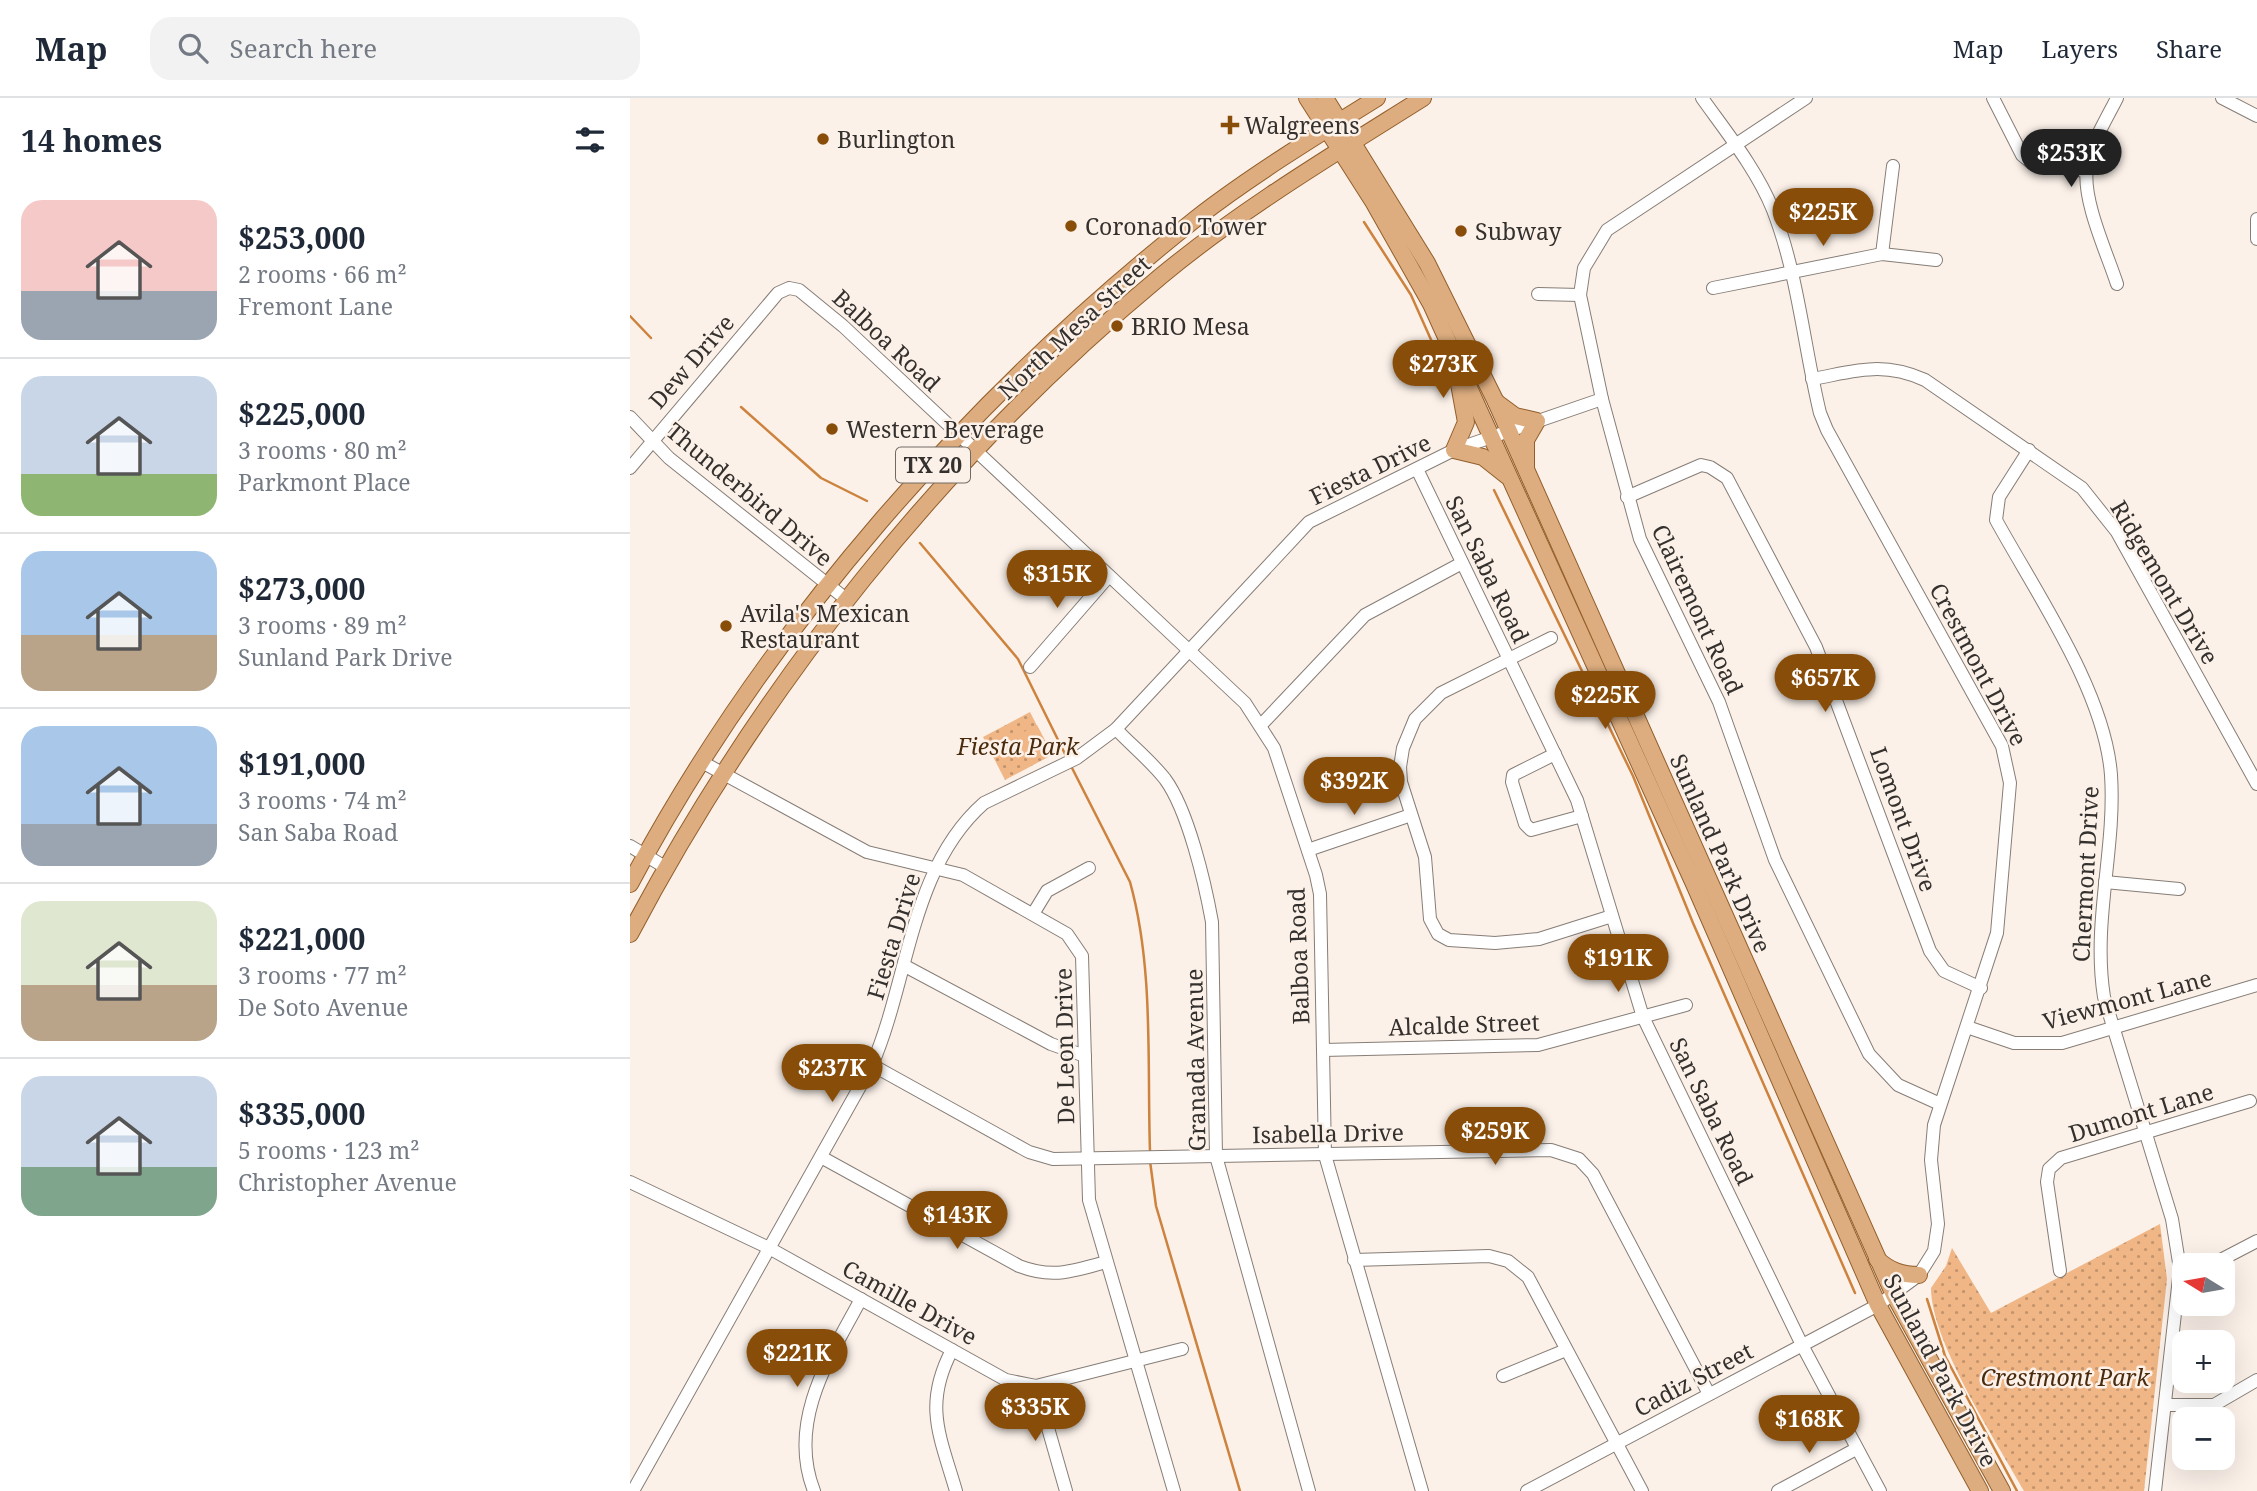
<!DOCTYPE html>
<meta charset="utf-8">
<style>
body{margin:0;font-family:"Noto Serif",serif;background:#f2f2f3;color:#1f2937;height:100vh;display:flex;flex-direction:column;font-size:26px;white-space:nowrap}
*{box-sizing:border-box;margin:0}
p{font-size:23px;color:#747a83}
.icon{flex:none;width:38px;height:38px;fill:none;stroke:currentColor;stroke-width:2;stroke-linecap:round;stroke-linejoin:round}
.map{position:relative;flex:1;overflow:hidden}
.details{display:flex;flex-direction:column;background:#fff;width:630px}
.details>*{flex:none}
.needle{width:46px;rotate:281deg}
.fabs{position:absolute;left:1542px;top:1155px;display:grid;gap:14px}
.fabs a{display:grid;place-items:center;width:63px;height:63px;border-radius:14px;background:#fff;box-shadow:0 7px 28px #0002;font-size:35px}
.price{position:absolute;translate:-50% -60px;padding:0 16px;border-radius:24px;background:#894d0a;color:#fff;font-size:23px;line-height:46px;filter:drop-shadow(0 2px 4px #0008)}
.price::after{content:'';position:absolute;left:50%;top:42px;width:21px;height:16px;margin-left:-10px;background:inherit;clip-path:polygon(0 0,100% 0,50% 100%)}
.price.current{background:#222;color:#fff}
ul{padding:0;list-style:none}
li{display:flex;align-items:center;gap:21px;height:175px;padding:0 21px}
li+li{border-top:2px solid #e0e1e3}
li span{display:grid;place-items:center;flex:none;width:196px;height:140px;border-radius:21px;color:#555}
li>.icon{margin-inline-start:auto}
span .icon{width:84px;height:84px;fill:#fffc;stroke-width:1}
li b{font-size:30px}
h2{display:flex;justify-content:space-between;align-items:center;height:84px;padding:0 21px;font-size:30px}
header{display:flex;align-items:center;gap:42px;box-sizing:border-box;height:98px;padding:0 35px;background:#fff;border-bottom:2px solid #e0e1e3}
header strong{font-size:33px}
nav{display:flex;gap:38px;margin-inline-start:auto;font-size:24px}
.search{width:490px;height:63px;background:#f2f2f3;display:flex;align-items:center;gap:18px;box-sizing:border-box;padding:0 24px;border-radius:21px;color:#747a83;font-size:26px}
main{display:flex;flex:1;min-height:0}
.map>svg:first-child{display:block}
.park{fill:url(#park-dots)}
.garden{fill:#f0b685}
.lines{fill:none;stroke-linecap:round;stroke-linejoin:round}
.stream{stroke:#cd823d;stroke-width:2.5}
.minor-casing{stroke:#867d76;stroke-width:14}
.major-casing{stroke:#935e2a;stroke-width:18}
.minor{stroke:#fff;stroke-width:12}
.major{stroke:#ddad7f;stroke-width:16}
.poi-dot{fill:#894d0a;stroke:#fbf1e9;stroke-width:2.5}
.labels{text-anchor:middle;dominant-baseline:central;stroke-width:5;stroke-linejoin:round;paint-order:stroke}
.shield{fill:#fbf1e9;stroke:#706a65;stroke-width:2}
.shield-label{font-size:21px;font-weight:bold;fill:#34302d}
.poi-label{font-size:23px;fill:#34302d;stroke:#fbf1e9;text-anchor:start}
.street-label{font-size:23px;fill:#34302d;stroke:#fbf1e9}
.park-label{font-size:23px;font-style:italic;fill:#4a2b0e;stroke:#fbf1e9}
</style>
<header>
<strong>Map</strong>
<div class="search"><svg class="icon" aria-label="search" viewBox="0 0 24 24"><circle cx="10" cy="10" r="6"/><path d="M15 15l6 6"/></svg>Search here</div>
<nav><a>Map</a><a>Layers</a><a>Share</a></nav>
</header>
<main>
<section class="details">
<h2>14 homes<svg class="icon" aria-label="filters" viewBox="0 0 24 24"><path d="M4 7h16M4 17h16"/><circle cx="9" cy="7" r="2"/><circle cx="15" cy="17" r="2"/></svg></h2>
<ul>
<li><span style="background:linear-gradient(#f6c9c9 65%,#9aa5b1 0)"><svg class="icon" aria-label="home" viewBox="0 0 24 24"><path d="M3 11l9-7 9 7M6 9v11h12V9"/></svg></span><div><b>$253,000</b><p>2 rooms · 66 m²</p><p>Fremont Lane</p></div></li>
<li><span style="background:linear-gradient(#c9d6e8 70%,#8fb573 0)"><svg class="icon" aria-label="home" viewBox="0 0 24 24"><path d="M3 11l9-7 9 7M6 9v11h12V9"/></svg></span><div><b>$225,000</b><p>3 rooms · 80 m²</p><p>Parkmont Place</p></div></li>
<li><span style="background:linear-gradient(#a9c7e8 60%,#b9a48a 0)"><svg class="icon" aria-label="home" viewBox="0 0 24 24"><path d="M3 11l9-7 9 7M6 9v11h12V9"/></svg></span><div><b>$273,000</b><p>3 rooms · 89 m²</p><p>Sunland Park Drive</p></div></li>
<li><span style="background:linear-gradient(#a9c7e8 70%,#9aa5b1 0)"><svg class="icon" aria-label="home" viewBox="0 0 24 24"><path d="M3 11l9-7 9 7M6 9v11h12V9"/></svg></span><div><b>$191,000</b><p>3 rooms · 74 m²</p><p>San Saba Road</p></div></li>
<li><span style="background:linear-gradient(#dfe7d0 60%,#b9a48a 0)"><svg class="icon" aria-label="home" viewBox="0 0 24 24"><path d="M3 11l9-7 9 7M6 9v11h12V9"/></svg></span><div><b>$221,000</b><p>3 rooms · 77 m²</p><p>De Soto Avenue</p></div></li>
<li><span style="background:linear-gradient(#c9d6e8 65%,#7fa58c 0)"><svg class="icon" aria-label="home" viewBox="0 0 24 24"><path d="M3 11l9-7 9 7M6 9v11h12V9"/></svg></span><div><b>$335,000</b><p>5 rooms · 123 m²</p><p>Christopher Avenue</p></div></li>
</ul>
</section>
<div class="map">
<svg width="1627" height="1393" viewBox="0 0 1627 1393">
<defs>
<pattern id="park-dots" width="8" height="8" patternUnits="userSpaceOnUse" patternTransform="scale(1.75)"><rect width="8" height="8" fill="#f0b685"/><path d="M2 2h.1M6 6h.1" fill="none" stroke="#c3946d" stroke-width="1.8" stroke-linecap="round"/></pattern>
</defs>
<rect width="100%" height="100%" fill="#fbf1e9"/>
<!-- park -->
<g class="park">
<polygon points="400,614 422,657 375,682 353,639"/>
<path d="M1530,1126l7,55 -23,212h-120c-27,-49 -93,-149 -93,-203l15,-22 6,-18 39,65z"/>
</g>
<!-- garden -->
<polygon class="garden" points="407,627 421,654 399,665 386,638"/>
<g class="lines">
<!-- stream -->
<g class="stream">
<polyline points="734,124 781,197 811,264"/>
<polyline points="0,218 21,240"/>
<polyline points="111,309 191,380 237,403"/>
<polyline points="864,392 1003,678 1063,825 1225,1195"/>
<polyline points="290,445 388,561 437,660"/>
<path d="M440,666l60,118c24,86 17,181 20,269"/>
<polyline points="520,1063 526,1108 610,1393"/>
<polyline points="1297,1201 1315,1258 1387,1393"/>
</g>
<defs>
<g id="minor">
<polyline points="1176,0 977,132 954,170 950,197 972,301 1010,441 1089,604 1145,762 1239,956 1268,987 1310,1006"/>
<polyline points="1363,0 1392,57 1403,66 1456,73"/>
<polyline points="1592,0 1627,18"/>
<polyline points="1627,121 1627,141"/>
<polyline points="1252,156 1263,68"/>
<path d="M1487,186c-10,-31 -35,-84 -30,-116 4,-25 19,-48 30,-70"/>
<polyline points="1083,190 1252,156 1306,162"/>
<polyline points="908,196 950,197"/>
<path d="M1182,281c45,-8 70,-18 113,1l157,108 35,44 140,252"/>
<polyline points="0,319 39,360 216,501"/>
<path d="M1399,352l-30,47 -3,23c40,73 109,172 115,255 5,74 -19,147 -7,222l68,222 8,50 -25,222"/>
<polyline points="0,370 148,195 159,190 169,192 213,228 615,605 644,650 686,777 690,796 695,1057 792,1393"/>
<polyline points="787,371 947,702 1013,919 1172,1247 1250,1393"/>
<polyline points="997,399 1071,367 1080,369 1097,380 1186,549 1300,853 1314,873 1351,890"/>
<polyline points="921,540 811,595 785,621 773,650 770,669 771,684 795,759 800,821 808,836 819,842 865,845 909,841 982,818"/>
<polyline points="400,569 479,478"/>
<polyline points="631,627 735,517 832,465"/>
<path d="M486,631c15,16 35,32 49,50 23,31 40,104 47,143l4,234 93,335"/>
<polyline points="925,656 883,677 882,684 895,726 901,732 952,718"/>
<polyline points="72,664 237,754 333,777 437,836 452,858 459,1102 544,1393"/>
<polyline points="0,748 35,769"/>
<polyline points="678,752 781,717"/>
<polyline points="1475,784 1549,791"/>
<polyline points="403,816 417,793 459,770"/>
<polyline points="275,868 421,946 455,958"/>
<polyline points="1337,929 1384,945 1432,945 1627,887"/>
<polyline points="693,952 908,947 1056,907"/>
<polyline points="242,967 399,1054 423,1061 921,1052 949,1061 963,1076 1079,1296"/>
<path d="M191,1059l198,109c34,13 53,5 87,-4"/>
<polyline points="0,1084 139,1150 376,1282 406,1288 552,1251"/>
<polyline points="724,1162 859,1158 878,1163 898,1179 1012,1393"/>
<polyline points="1581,1167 1627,1143"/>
<polyline points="1430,1173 1417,1084 1419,1071 1431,1060 1620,1003"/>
<path d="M322,1252c-29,55 -12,86 4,141"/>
<polyline points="873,1278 936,1252"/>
<polyline points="406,1288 436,1393"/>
<polyline points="1535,1307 1584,1307 1627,1282"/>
<path d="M3,1393l239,-426c37,-85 38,-197 112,-262l93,-45 39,-29 193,-207 145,-72 148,-51"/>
<path d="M184,1393c-27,-69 15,-133 47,-192"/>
<path d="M897,1393l351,-186 41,-30 15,-24 4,-27 -7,-64 3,-35 63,-192 13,-150 -8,-37 -175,-316 -7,-17c-16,-66 -22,-139 -47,-203 -16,-40 -46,-77 -71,-112"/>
<polyline points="1148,1393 1226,1351"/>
</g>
<g id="major">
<polyline points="677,0 744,105 801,206 1064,786 1248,1207 1350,1393"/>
<polyline points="695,0 797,165 866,304 1264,1197 1372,1393"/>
<polyline points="827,275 836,324 824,352 853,359 877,378"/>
<polyline points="866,304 885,318 907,323 896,342 896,369"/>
<path d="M0,786c134,-253 344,-491 568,-667 53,-41 121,-83 179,-119"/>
<path d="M0,836c132,-250 313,-477 531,-658 81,-67 173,-122 262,-178"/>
<path d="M1247,1161c13,12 25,16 42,16"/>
</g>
</defs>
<!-- minor casing -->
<use href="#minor" class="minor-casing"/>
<!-- major casing -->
<use href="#major" class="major-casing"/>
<!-- minor -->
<use href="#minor" class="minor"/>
<!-- major -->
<use href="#major" class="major"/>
</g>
<!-- markers -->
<g class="poi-dot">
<path d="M596.5 16.5h7v7h7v7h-7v7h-7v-7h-7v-7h7z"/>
<circle cx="193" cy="41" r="7"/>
<circle cx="441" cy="128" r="7"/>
<circle cx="831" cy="133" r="7"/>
<circle cx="487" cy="228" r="7"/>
<circle cx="202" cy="331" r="7"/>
<circle cx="96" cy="528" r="7"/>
</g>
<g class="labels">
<!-- shield labels -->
<rect class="shield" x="266" y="349.5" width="74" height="35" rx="5"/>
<g class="shield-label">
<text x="303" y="367">TX 20</text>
</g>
<!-- poi labels -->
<g class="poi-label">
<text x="614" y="27">Walgreens</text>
<text x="207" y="41">Burlington</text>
<text x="455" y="128">Coronado Tower</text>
<text x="845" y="133">Subway</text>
<text x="501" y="228">BRIO Mesa</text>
<text x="216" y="331">Western Beverage</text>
<text x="110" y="515">Avila's Mexican<tspan x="110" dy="26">Restaurant</tspan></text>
</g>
<!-- street labels -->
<g class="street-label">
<text transform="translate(444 229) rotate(-43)">North Mesa Street</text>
<text transform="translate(257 242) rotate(43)">Balboa Road</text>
<text transform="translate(61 263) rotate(-49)">Dew Drive</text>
<text transform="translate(740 371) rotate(-26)">Fiesta Drive</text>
<text transform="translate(120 396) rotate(40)">Thunderbird Drive</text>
<text transform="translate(858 471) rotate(64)">San Saba Road</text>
<text transform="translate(1535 484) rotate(59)">Ridgemont Drive</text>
<text transform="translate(1068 511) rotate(65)">Clairemont Road</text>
<text transform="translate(1349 566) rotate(62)">Crestmont Drive</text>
<text transform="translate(1274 721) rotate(70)">Lomont Drive</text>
<text transform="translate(1091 755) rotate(66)">Sunland Park Drive</text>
<text transform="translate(1455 776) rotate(-87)">Chermont Drive</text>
<text transform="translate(263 838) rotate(-73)">Fiesta Drive</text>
<text transform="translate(668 858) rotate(-92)">Balboa Road</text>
<text transform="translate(1497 901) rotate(-15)">Viewmont Lane</text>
<text transform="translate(834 926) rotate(-2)">Alcalde Street</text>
<text transform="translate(434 948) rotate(-91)">De Leon Drive</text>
<text transform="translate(565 962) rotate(-91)">Granada Avenue</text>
<text transform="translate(1082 1013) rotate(64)">San Saba Road</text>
<text transform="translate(1511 1014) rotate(-17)">Dumont Lane</text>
<text transform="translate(698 1035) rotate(-1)">Isabella Drive</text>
<text transform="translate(280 1204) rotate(29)">Camille Drive</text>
<text transform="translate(1311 1272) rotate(62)">Sunland Park Drive</text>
<text transform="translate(1063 1281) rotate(-28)">Cadiz Street</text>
</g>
<!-- park labels -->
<g class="park-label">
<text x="388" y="648">Fiesta Park</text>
<text x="1435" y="1279">Crestmont Park</text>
</g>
</g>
</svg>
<div class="fabs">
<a><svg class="needle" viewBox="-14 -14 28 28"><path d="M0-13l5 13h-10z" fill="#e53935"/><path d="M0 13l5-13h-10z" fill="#747a83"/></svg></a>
<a>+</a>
<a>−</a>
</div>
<b class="price current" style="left:1441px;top:91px">$253K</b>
<b class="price" style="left:1193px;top:150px">$225K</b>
<b class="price" style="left:813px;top:302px">$273K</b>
<b class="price" style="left:427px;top:512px">$315K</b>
<b class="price" style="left:1195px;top:616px">$657K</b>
<b class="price" style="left:975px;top:633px">$225K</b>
<b class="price" style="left:724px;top:719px">$392K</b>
<b class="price" style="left:988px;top:896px">$191K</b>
<b class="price" style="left:202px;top:1006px">$237K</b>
<b class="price" style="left:865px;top:1069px">$259K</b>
<b class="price" style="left:327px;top:1153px">$143K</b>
<b class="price" style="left:167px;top:1291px">$221K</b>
<b class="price" style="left:405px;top:1345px">$335K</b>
<b class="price" style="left:1179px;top:1357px">$168K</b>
</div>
</main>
